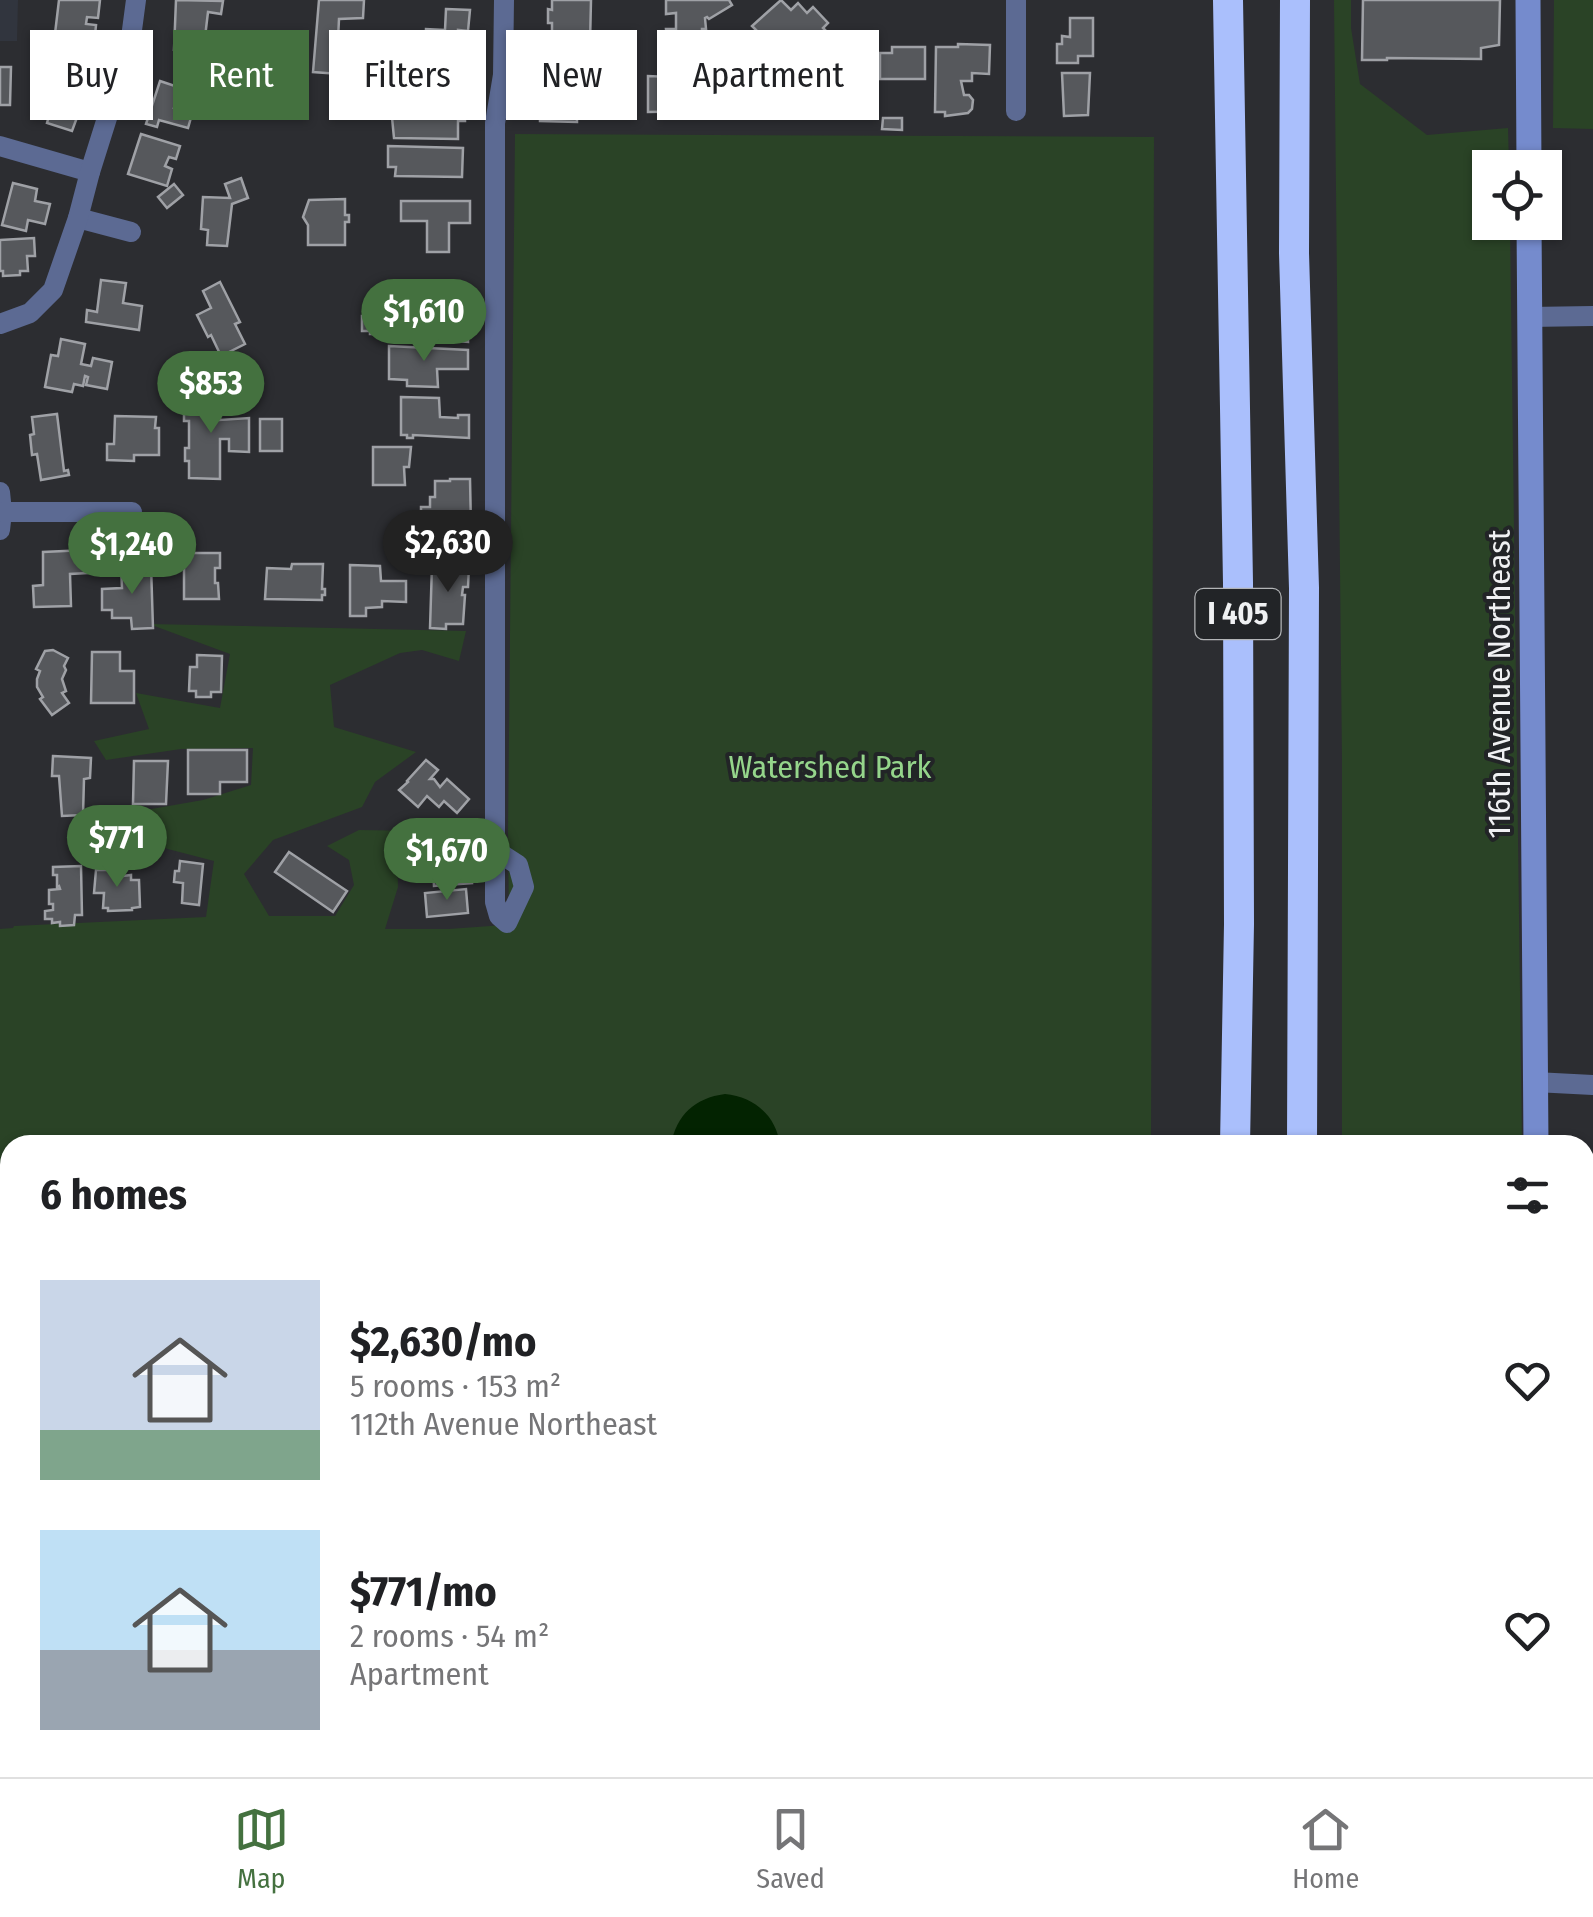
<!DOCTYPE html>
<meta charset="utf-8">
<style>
body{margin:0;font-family:"Fira Sans Condensed",sans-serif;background:#f2f2f2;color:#202124;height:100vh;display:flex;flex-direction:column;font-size:38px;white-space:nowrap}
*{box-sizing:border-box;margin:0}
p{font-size:32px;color:#757577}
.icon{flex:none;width:55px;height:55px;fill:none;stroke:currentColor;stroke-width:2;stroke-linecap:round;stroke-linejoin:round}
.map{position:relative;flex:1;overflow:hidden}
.details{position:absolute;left:0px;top:1135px;width:1595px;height:642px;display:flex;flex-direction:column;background:#fff;border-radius:30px 30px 0 0;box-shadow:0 2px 8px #0004}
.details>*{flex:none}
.hud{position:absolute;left:30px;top:30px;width:1000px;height:90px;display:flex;gap:20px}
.controls{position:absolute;left:1472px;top:150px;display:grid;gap:20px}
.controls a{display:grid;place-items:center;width:90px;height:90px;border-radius:0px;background:#fff;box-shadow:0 2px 8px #0004;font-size:50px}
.price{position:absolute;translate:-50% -85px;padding:0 22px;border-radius:35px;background:#44713f;color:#fff;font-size:32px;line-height:65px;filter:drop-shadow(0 2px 5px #0008)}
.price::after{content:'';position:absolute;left:50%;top:60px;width:30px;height:22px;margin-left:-15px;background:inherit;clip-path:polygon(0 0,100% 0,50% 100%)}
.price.current{background:#222;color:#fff}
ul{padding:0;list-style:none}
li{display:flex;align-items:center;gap:30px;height:250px;padding:0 40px}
li span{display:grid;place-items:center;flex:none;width:280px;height:200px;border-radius:0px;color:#555}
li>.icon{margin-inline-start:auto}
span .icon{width:120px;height:120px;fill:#fffc;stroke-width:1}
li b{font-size:42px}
h2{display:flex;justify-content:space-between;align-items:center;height:120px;padding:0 40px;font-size:42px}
.pill{padding:0 35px;border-radius:0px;background:#fff;box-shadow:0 2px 8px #0004;font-size:35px;line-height:90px}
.pill.current{background:#44713f;color:#fff}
.tab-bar{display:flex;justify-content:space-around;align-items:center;height:140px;border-top:2px solid #e0e0e0;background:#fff;font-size:28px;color:#757577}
.tab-bar a{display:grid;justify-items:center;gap:5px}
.tab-bar .current{color:#44713f}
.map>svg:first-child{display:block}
.built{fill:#31353e}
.green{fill:#2a4326}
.water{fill:#032301}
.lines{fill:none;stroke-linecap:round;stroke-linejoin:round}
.stream{stroke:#032301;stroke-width:5}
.building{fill:#56585c;stroke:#9fa1a6;stroke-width:2.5}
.street{stroke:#5c6a93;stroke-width:20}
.secondary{stroke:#758bcd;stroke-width:25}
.highway{stroke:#aabffc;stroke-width:30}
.labels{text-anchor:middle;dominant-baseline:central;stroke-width:8;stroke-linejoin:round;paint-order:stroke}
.shield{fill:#222427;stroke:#b2b4b6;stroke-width:2.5}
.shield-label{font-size:30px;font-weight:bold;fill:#f0f1f3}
.street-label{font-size:32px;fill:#f0f1f3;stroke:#222427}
.park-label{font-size:32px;fill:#95d58b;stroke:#222427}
</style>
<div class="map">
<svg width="1593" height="1777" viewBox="0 0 1593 1777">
<rect width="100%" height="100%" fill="#2c2d31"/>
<!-- built -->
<polygon class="built" points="0,0 18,0 17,41 0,41"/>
<!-- green -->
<g class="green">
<polygon points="1334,0 1351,0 1351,28 1360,84 1427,135 1508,128 1509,167 1490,168 1490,222 1510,223 1522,1145 1342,1145 1342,760"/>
<polygon points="1554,0 1593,0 1593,129 1553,128"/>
<polygon points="515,134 1154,137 1151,1145 10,1145 10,1224 0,1202 0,929 13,928 14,926 206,917 214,861 164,848 140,811 203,800 251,785 253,748 181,749 106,760 94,741 149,729 136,693 220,708 230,654 149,624 466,631 459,661 422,650 400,653 330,685 334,727 416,752 375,782 362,807 273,840 244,874 269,916 335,916 354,885 349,860 327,846 359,830 420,831 397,851 398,887 385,929 449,929 504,925 509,920 508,834"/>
<polygon points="0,1261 10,1264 10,1768 1164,1768 1164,1777 0,1777"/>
</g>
<!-- water -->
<path class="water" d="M725,1094c29,3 51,21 55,51h-109c5,-30 24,-47 54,-51z"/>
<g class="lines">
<!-- stream -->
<polyline class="stream" points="0,1723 10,1717"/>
</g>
<!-- building -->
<g class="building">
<polygon points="59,0 100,0 98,18 87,17 86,24 96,25 94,46 54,42"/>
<polygon points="176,0 223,1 221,14 208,12 203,54 174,50"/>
<polygon points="319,0 364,0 363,18 339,19 337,60 340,60 339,74 313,72"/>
<polygon points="552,0 591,0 590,43 552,43 552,23 548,23 548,9 552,10"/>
<polygon points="666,0 729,0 732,5 709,19 707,17 705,18 706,29 702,29 702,42 688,43 688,39 667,39 666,29 676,29 676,13 666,14"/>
<polygon points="781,0 791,10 798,3 807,13 813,7 828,23 823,28 829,34 796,67 785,56 794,47 789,43 793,38 790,35 781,44 772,36 767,41 752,26"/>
<polygon points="1363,0 1500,0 1499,45 1481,48 1481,59 1387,58 1387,60 1362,60"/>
<polygon points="446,9 470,10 468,31 458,30 457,56 464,56 461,99 441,98 442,82 439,81 439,71 424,70 426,29 445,30"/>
<polygon points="1070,18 1093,18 1093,56 1078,56 1078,63 1057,63 1057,44 1062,44 1062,36 1070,37"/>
<polygon points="835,37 845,47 843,49 845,51 835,61 846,61 846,57 854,57 854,61 867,61 867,85 855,85 855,100 832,100 830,64 828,65 820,58 824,53 821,50"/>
<polygon points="958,44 990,45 989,74 972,73 972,81 961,81 964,95 969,95 973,100 972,109 968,113 945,116 945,112 935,112 936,47 958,47"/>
<polygon points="892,47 925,47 925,79 880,79 880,53 892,53"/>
<polygon points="0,67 11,67 10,105 0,105"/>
<polygon points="540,69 577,70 577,122 540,121"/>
<polygon points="684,70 707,72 704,111 648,112 648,76 671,77 671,72"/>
<polygon points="1062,73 1090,73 1088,115 1064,116"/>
<polygon points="61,76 89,85 72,131 47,123"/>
<polygon points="160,81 181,88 174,108 192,114 188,128 159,120 157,127 146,124"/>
<polygon points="391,107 465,108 465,121 458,121 458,139 394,138"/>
<polygon points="883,118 902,118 902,130 882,129"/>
<polygon points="141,134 180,146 176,159 169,157 165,166 172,169 167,186 128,174"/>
<polygon points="388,146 463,148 462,177 395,176 396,167 388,167"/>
<polygon points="241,178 248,198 232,204 227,246 207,245 208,230 201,229 203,197 230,198 225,184"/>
<polygon points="13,183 37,189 35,201 50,204 45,224 28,220 26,231 2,225"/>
<polygon points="174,184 183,195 167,208 158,197"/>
<polygon points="345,199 345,215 349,215 349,222 345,222 345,245 308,245 308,225 303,217 309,200"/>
<polygon points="401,201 470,201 470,223 449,223 449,252 427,252 427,221 401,221"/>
<polygon points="34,238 35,256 27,256 28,271 20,271 20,275 3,276 3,271 0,271 0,240"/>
<polygon points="101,280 126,283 123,303 142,306 139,330 86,322 87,310 97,312"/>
<polygon points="220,282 240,322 235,324 245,344 221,356 211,335 208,337 197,315 211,308 203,291"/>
<polygon points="380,288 399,288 398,336 376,336 376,334 370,334 370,331 362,331 362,316 366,316 367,301 380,301"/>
<polygon points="446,290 468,290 468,342 443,340 443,308 445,308"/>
<polygon points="61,339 85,344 81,364 91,366 93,358 112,362 107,389 86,385 88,377 85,376 83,386 74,384 72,392 45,387 51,355 58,356"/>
<polygon points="389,346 468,350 468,369 437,369 438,387 407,386 407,380 389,379"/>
<polygon points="191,392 217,392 217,418 220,418 220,420 249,418 249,452 229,451 229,439 220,439 220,479 189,478 189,461 185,461 185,448 189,448 189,421 184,421 184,408 190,408"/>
<polygon points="401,397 439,398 440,417 458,418 458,415 469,415 469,438 413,435 413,438 407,438 407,435 401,435"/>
<polygon points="57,414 64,471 68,470 69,475 41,480 37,454 32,455 30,435 34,434 32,417"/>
<polygon points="115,416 156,417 155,428 159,428 159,455 134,455 134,461 107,460 107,444 114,444"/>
<rect x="260" y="419" width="22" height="32"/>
<polygon points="373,447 411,447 409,467 404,467 405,485 373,485"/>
<polygon points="450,479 470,479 471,527 469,527 469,537 459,537 459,540 432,537 432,526 421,526 421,507 430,507 430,497 435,497 435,481 450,481"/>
<polygon points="86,550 87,573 70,574 71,606 34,607 33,586 43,585 43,552"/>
<polygon points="184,553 220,553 220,568 215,568 215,583 218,583 219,599 184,599"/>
<polygon points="292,564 323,564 322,589 325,589 325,595 322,595 322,600 265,599 267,568 291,569"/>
<polygon points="151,565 153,628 132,629 131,618 112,618 112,610 102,610 102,589 122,588 121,566"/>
<polygon points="350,565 380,566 381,581 406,581 406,602 382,601 382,607 366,608 366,616 350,616"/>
<polygon points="432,565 469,566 468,587 463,587 462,595 465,595 463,624 446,624 446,629 430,628"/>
<polygon points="53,650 68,658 64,666 66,670 62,679 66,691 62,693 69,703 52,715 40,699 43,697 37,687 37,679 40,671 36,669 45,651"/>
<polygon points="92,652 120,652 120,671 134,671 134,703 91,703"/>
<polygon points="197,655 222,656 221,692 211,692 211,697 196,697 196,691 189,691 190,667 197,667"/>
<polygon points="188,750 247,750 247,782 220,782 220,794 188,794"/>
<polygon points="53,756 91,758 90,778 84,779 83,815 62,816 59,776 52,776"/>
<polygon points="426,760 438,770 430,779 434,779 440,787 447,779 469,799 457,813 444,801 439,807 427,796 418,807 399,790 408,782 407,781"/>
<polygon points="134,761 168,761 166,804 133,804"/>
<polygon points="468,842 469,857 456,858 457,868 470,867 472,883 434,886 432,845"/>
<polygon points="289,852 347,891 333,912 275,872"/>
<polygon points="180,861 203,864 199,905 182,903 183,883 174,882 175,871 179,871"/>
<polygon points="81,866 82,915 75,915 74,925 60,926 60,922 52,923 52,919 45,919 45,911 53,910 53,904 49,904 49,890 60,889 59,886 57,887 57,875 53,875 53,867"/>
<polygon points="96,870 117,870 122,871 122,876 131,875 131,880 139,880 140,907 132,908 132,910 108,911 108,908 103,908 104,893 94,893"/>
<polygon points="466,889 468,913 427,917 425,893"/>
</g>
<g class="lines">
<!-- street -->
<g class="street">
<polyline points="1016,111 1016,0"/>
<polyline points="0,146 90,172"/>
<polyline points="78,218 131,232"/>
<polyline points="1529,317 1593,316"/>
<polyline points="0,324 30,313 53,290 78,218 90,172 130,45 136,0"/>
<polyline points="0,492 2,512 0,530"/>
<polyline points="2,512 132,512"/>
<polyline points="495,850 518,865 524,887 507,923 499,916 495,902 495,123 503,75 504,0"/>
<polyline points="1535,1082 1593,1085"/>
</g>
<!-- secondary -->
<g class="secondary">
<polyline points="1528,0 1529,168"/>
<polyline points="1529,222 1536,1145"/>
<polyline points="1543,1768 1543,1777"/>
</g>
<!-- highway -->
<g class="highway">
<polyline points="1228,0 1238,583 1239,924 1235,1145"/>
<polyline points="1295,0 1294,253 1304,588 1302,1145"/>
<polyline points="1243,1768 1243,1777"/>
<polyline points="1305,1777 1305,1768"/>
</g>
</g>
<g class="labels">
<!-- shield labels -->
<rect class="shield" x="1195.5" y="589" width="85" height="50" rx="8"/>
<g class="shield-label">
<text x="1238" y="614">I 405</text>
</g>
<!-- street labels -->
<g class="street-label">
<text transform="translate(1499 684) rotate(-90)">116th Avenue Northeast</text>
</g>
<!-- park labels -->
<g class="park-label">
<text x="830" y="767">Watershed Park</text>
</g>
</g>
</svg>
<div class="controls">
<a><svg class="icon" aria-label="locate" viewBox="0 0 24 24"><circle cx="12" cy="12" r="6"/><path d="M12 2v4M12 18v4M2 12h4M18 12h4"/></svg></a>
</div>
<b class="price" style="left:424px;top:364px">$1,610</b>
<b class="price" style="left:211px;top:436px">$853</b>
<b class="price current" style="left:448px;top:595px">$2,630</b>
<b class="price" style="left:132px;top:597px">$1,240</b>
<b class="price" style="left:117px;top:890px">$771</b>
<b class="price" style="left:447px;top:903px">$1,670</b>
<div class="hud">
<a class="pill">Buy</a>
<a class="pill current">Rent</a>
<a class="pill">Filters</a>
<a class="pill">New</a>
<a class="pill">Apartment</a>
</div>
<section class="details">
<h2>6 homes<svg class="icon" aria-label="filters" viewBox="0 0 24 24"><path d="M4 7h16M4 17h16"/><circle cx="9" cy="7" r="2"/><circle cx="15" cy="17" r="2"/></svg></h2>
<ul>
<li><span style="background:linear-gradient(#c9d6e8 75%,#7fa58c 0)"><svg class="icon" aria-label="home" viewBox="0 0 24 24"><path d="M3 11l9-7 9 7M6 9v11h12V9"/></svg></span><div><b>$2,630/mo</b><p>5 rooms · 153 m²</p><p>112th Avenue Northeast</p></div><svg class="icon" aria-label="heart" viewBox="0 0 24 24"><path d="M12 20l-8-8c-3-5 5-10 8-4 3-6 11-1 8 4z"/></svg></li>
<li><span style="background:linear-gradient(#bfe0f5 60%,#9aa5b1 0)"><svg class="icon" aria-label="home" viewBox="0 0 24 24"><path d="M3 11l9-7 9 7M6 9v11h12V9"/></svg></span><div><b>$771/mo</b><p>2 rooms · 54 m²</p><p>Apartment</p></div><svg class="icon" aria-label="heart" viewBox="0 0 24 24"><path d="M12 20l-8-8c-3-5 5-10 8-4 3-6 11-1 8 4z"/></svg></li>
</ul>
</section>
</div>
<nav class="tab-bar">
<a class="current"><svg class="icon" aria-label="map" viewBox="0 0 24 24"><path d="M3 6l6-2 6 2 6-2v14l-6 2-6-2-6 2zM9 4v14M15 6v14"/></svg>Map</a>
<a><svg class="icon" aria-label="saved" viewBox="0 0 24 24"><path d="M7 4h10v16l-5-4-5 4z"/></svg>Saved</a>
<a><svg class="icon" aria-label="home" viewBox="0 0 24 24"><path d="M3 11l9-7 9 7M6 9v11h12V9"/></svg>Home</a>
</nav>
